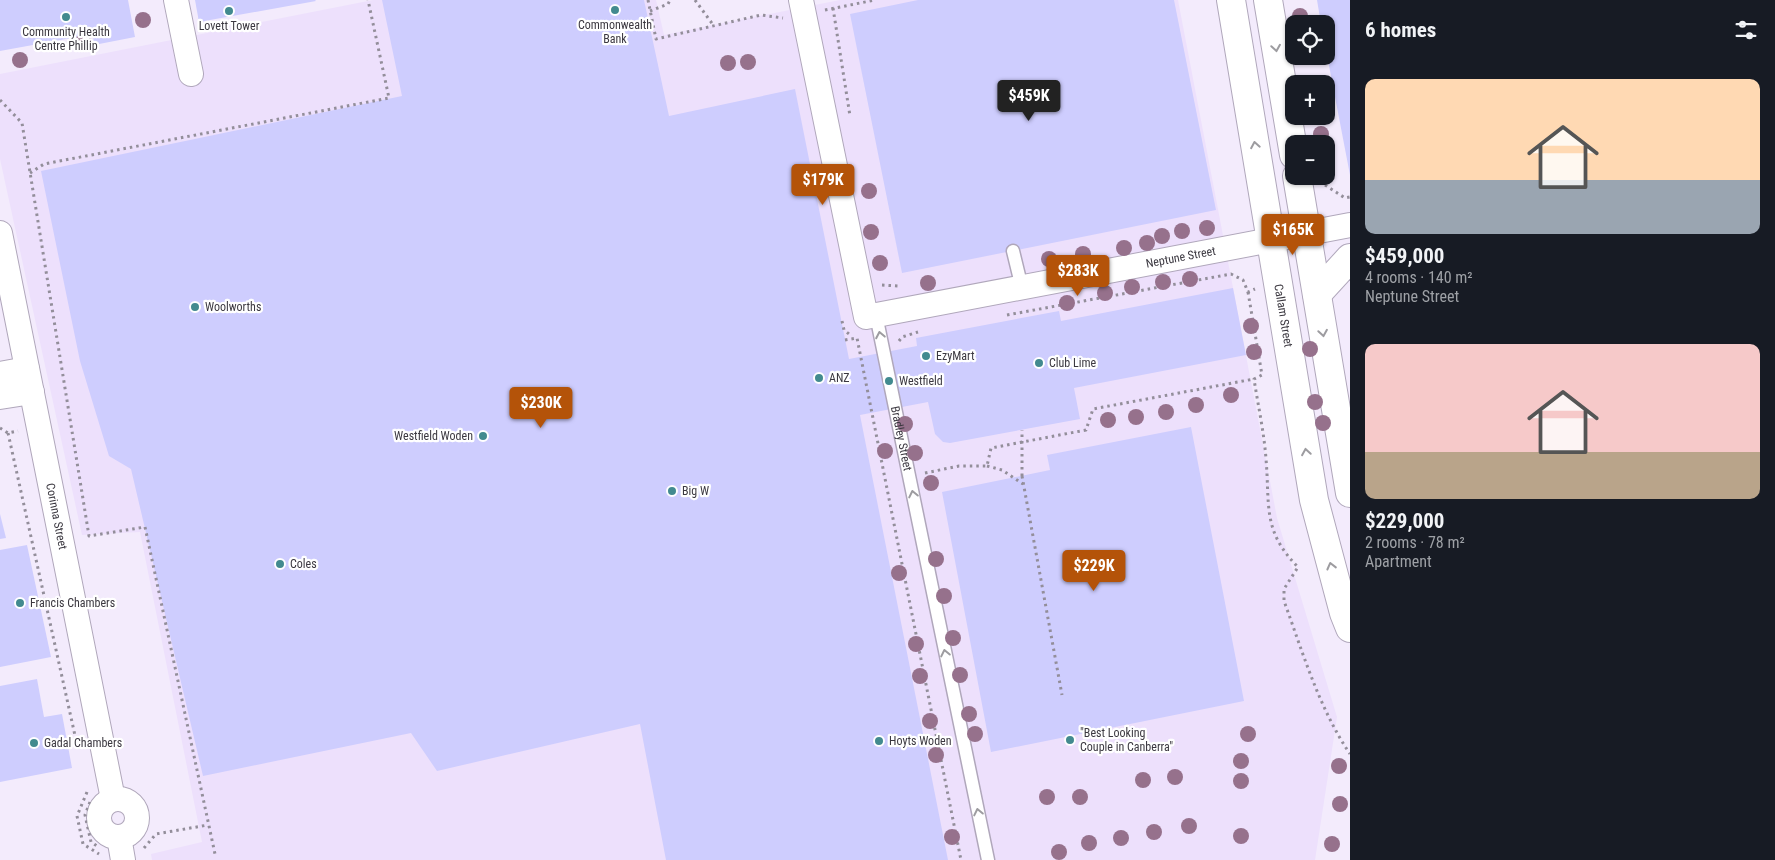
<!DOCTYPE html>
<meta charset="utf-8">
<style>
body{margin:0;font-family:"Roboto Condensed",sans-serif;background:#20242c;color:#f1f3f6;height:100vh;display:flex;flex-direction:column;font-size:19px;white-space:nowrap}
*{box-sizing:border-box;margin:0}
p{font-size:16px;color:#9ea1a6}
.icon{flex:none;width:28px;height:28px;fill:none;stroke:currentColor;stroke-width:2;stroke-linecap:round;stroke-linejoin:round}
.map{position:relative;flex:1;overflow:hidden}
.panel{display:flex;flex-direction:column;background:#171b24;width:425px}
.panel>*{flex:none}
.tools{position:absolute;left:1285px;top:15px;display:grid;gap:10px}
.tools a{display:grid;place-items:center;width:50px;height:50px;border-radius:10px;background:#171b24;box-shadow:0 1px 4px #0004;font-size:25px}
.price{position:absolute;translate:-50% -42px;padding:0 11px;border-radius:5px;background:#b45309;color:#fff;font-size:16px;line-height:32px;filter:drop-shadow(0 1px 2px #0008)}
.price::after{content:'';position:absolute;left:50%;top:30px;width:15px;height:11px;margin-left:-8px;background:inherit;clip-path:polygon(0 0,100% 0,50% 100%)}
.price.current{background:#222;color:#fff}
ul{padding:0;list-style:none}
li{display:grid;align-content:center;gap:10px;height:265px;padding:0 15px}
li span{display:grid;place-items:center;height:155px;border-radius:10px;color:#555}
li>.icon{margin-inline-start:auto}
span .icon{width:90px;height:90px;fill:#fffc;stroke-width:1}
li b{font-size:21px}
h2{display:flex;justify-content:space-between;align-items:center;height:60px;padding:0 15px;font-size:21px}
main{display:flex;flex:1;min-height:0}
.map>svg:first-child{display:block}
.built{fill:#ede0fc}
.building{fill:#cecdfe}
.lines{fill:none;stroke-linecap:round;stroke-linejoin:round}
.service-casing{stroke:#b0a7bb;stroke-width:15}
.minor-casing{stroke:#b0a7bb;stroke-width:26}
.tertiary-casing{stroke:#b0a7bb;stroke-width:30}
.path{stroke:#938e9a;stroke-width:3;stroke-dasharray:2.5 4;stroke-linecap:butt}
.service{stroke:#fff;stroke-width:12}
.minor{stroke:#fff;stroke-width:24}
.tertiary{stroke:#fff;stroke-width:28}
.path-bridge{stroke:#938e9a;stroke-width:3;stroke-dasharray:2.5 4;stroke-linecap:butt}
.tree{fill:#96718c}
.oneway{stroke:#9d9ca0}
.poi-dot{fill:#428a8f;stroke:#fff;stroke-width:2}
.labels{text-anchor:middle;dominant-baseline:central;stroke-width:4.5;stroke-linejoin:round;paint-order:stroke}
.poi-label{font-size:12px;fill:#3b3840;stroke:#fff;text-anchor:start}
.street-label{font-size:12px;fill:#3b3840;stroke:#fff}
</style>
<main>
<div class="map">
<svg width="1350" height="860" viewBox="0 0 1350 860">
<rect width="100%" height="100%" fill="#f3ebfc"/>
<!-- built -->
<polygon class="built" points="373,0 656,0 664,35 840,0 1178,0 1277,518 1337,717 1315,860 152,860 151,854 202,842 140,532 82,535 0,159 0,74"/>
<!-- building -->
<g class="building">
<polygon points="0,0 128,0 135,37 94,45 93,34 0,51"/>
<polygon points="195,0 315,0 316,1 199,22"/>
<polygon points="382,0 644,0 669,116 795,89 849,359 917,346 916,338 1059,311 1061,321 1233,288 1246,355 1074,388 1080,419 950,443 943,442 935,434 928,402 860,415 948,860 666,860 640,724 437,771 411,733 203,776 131,469 109,456 80,361 41,171 402,96"/>
<polygon points="918,0 1174,0 1216,210 902,273 850,14"/>
<polygon points="1317,0 1350,0 1350,175 1326,50 1326,24 1321,24"/>
<polygon points="1191,427 1244,701 991,752 942,492 1050,470 1047,455"/>
<polygon points="0,514 6,538 0,539"/>
<polygon points="27,545 51,657 0,667 0,550"/>
<polygon points="37,679 44,717 62,714 72,768 0,782 0,686"/>
</g>
<g class="lines">
<defs>
<g id="service">
<polyline points="1013,251 1022,288"/>
<path id="s1" d="M876,315l112,545"/>
</g>
<g id="minor">
<polyline points="176,0 191,74"/>
<path id="s2" d="M801,0l65,317 484,-92"/>
<path id="s3" d="M0,233l113,566"/>
<polyline points="0,374 27,369"/>
<polyline points="0,397 32,392"/>
<circle cx="118" cy="818" r="19"/>
<polyline points="119,837 123,860"/>
</g>
<g id="tertiary">
<path id="s4" d="M1231,0l83,500 30,113 6,15"/>
<polyline points="1268,0 1294,155"/>
<polyline points="1297,176 1350,493"/>
<polyline points="1317,294 1350,258"/>
</g>
</defs>
<!-- service casing -->
<use href="#service" class="service-casing"/>
<!-- minor casing -->
<use href="#minor" class="minor-casing"/>
<!-- tertiary casing -->
<use href="#tertiary" class="tertiary-casing"/>
<!-- path -->
<g class="path">
<polyline points="648,0 656,39 761,15 783,18"/>
<polyline points="695,0 714,26"/>
<polyline points="833,8 850,116"/>
<polyline points="825,10 875,0"/>
<polyline points="650,11 668,4 670,0"/>
<polyline points="0,100 22,123 89,536 145,527 215,854"/>
<polyline points="30,173 44,164 389,98 368,0"/>
<polyline points="1325,185 1345,198 1350,197"/>
<polyline points="882,285 898,286"/>
<path d="M1248,292l14,83 -8,4c4,26 10,53 12,80 4,46 -4,72 32,108l-14,22v12c19,52 35,107 66,153"/>
<polyline points="1007,315 1231,274 1243,280 1248,292 1255,289"/>
<polyline points="842,321 844,330 849,334"/>
<polyline points="845,340 857,338 961,860"/>
<polyline points="899,341 902,337 918,332"/>
<polyline points="0,428 8,433 18,431"/>
<polyline points="8,433 76,740"/>
<polyline points="987,466 1002,470 1023,484"/>
<polyline points="925,473 959,466 987,466 991,448 1086,430 1093,409 1254,379"/>
<polyline points="1022,476 1062,695"/>
<polyline points="87,792 77,816 83,844 99,854"/>
<polyline points="90,802 85,815 91,842 97,846"/>
<polyline points="144,848 156,834 208,825"/>
</g>
<!-- service -->
<use href="#service" class="service"/>
<!-- minor -->
<use href="#minor" class="minor"/>
<!-- tertiary -->
<use href="#tertiary" class="tertiary"/>
<!-- path-bridge -->
<polyline class="path-bridge" points="1022,476 1022,430"/>
</g>
<!-- trees -->
<g class="tree">
<circle cx="1300" cy="16" r="8"/>
<circle cx="143" cy="20" r="8"/>
<circle cx="83" cy="42" r="8"/>
<circle cx="20" cy="60" r="8"/>
<circle cx="748" cy="62" r="8"/>
<circle cx="728" cy="63" r="8"/>
<circle cx="1321" cy="134" r="8"/>
<circle cx="869" cy="191" r="8"/>
<circle cx="1207" cy="228" r="8"/>
<circle cx="1182" cy="231" r="8"/>
<circle cx="871" cy="232" r="8"/>
<circle cx="1162" cy="236" r="8"/>
<circle cx="1147" cy="243" r="8"/>
<circle cx="1124" cy="248" r="8"/>
<circle cx="1083" cy="254" r="8"/>
<circle cx="1049" cy="259" r="8"/>
<circle cx="880" cy="263" r="8"/>
<circle cx="1190" cy="279" r="8"/>
<circle cx="1163" cy="282" r="8"/>
<circle cx="928" cy="283" r="8"/>
<circle cx="1132" cy="287" r="8"/>
<circle cx="1105" cy="293" r="8"/>
<circle cx="1067" cy="303" r="8"/>
<circle cx="1251" cy="326" r="8"/>
<circle cx="1310" cy="349" r="8"/>
<circle cx="1254" cy="352" r="8"/>
<circle cx="1231" cy="395" r="8"/>
<circle cx="1315" cy="402" r="8"/>
<circle cx="1196" cy="405" r="8"/>
<circle cx="1166" cy="412" r="8"/>
<circle cx="1136" cy="417" r="8"/>
<circle cx="1108" cy="420" r="8"/>
<circle cx="1323" cy="423" r="8"/>
<circle cx="905" cy="424" r="8"/>
<circle cx="885" cy="451" r="8"/>
<circle cx="915" cy="453" r="8"/>
<circle cx="931" cy="483" r="8"/>
<circle cx="936" cy="559" r="8"/>
<circle cx="899" cy="573" r="8"/>
<circle cx="944" cy="596" r="8"/>
<circle cx="953" cy="638" r="8"/>
<circle cx="916" cy="644" r="8"/>
<circle cx="960" cy="675" r="8"/>
<circle cx="920" cy="676" r="8"/>
<circle cx="969" cy="714" r="8"/>
<circle cx="930" cy="721" r="8"/>
<circle cx="975" cy="734" r="8"/>
<circle cx="1248" cy="734" r="8"/>
<circle cx="936" cy="755" r="8"/>
<circle cx="1241" cy="761" r="8"/>
<circle cx="1339" cy="766" r="8"/>
<circle cx="1175" cy="777" r="8"/>
<circle cx="1143" cy="780" r="8"/>
<circle cx="1241" cy="781" r="8"/>
<circle cx="1047" cy="797" r="8"/>
<circle cx="1080" cy="797" r="8"/>
<circle cx="1340" cy="804" r="8"/>
<circle cx="1189" cy="826" r="8"/>
<circle cx="1154" cy="832" r="8"/>
<circle cx="1241" cy="836" r="8"/>
<circle cx="952" cy="837" r="8"/>
<circle cx="1121" cy="838" r="8"/>
<circle cx="1089" cy="843" r="8"/>
<circle cx="1332" cy="844" r="8"/>
<circle cx="1059" cy="852" r="8"/>
</g>
<!-- one-way arrows -->
<defs><path id="oneway-chevron" d="M-2-3.5L2.5 0L-2 3.5" fill="none" stroke-width="1.6" stroke-linecap="round" stroke-linejoin="round" transform="scale(1.25)"/></defs>
<g class="oneway">
<use href="#oneway-chevron" transform="translate(1276 48) rotate(81)"/>
<use href="#oneway-chevron" transform="translate(1255 145) rotate(-100)"/>
<use href="#oneway-chevron" transform="translate(1323 333) rotate(81)"/>
<use href="#oneway-chevron" transform="translate(880 335) rotate(-101)"/>
<use href="#oneway-chevron" transform="translate(1306 452) rotate(-99)"/>
<use href="#oneway-chevron" transform="translate(913 494) rotate(-102)"/>
<use href="#oneway-chevron" transform="translate(1331 566) rotate(-104)"/>
<use href="#oneway-chevron" transform="translate(945 653) rotate(-102)"/>
<use href="#oneway-chevron" transform="translate(978 812) rotate(-102)"/>
</g>
<!-- markers -->
<g class="poi-dot">
<circle cx="615" cy="10" r="5"/>
<circle cx="229" cy="11" r="5"/>
<circle cx="66" cy="17" r="5"/>
<circle cx="195" cy="307" r="5"/>
<circle cx="926" cy="356" r="5"/>
<circle cx="1039" cy="363" r="5"/>
<circle cx="819" cy="378" r="5"/>
<circle cx="889" cy="381" r="5"/>
<circle cx="483" cy="436" r="5"/>
<circle cx="672" cy="491" r="5"/>
<circle cx="280" cy="564" r="5"/>
<circle cx="20" cy="603" r="5"/>
<circle cx="1070" cy="740" r="5"/>
<circle cx="879" cy="741" r="5"/>
<circle cx="34" cy="743" r="5"/>
</g>
<g class="labels">
<!-- poi labels -->
<g class="poi-label">
<text x="615" y="25" text-anchor="middle">Commonwealth<tspan x="615" dy="14">Bank</tspan></text>
<text x="229" y="26" text-anchor="middle">Lovett Tower</text>
<text x="66" y="32" text-anchor="middle">Community Health<tspan x="66" dy="14">Centre Phillip</tspan></text>
<text x="205" y="307">Woolworths</text>
<text x="936" y="356">EzyMart</text>
<text x="1049" y="363">Club Lime</text>
<text x="829" y="378">ANZ</text>
<text x="899" y="381">Westfield</text>
<text x="473" y="436" text-anchor="end">Westfield Woden</text>
<text x="682" y="491">Big W</text>
<text x="290" y="564">Coles</text>
<text x="30" y="603">Francis Chambers</text>
<text x="1080" y="733">"Best Looking<tspan x="1080" dy="14">Couple in Canberra"</tspan></text>
<text x="889" y="741">Hoyts Woden</text>
<text x="44" y="743">Gadal Chambers</text>
</g>
<!-- street labels -->
<g class="street-label">
<text stroke="none"><textPath href="#s2" startOffset="644">Neptune Street</textPath></text>
<text stroke="none"><textPath href="#s4" startOffset="320">Callam Street</textPath></text>
<text stroke="none"><textPath href="#s1" startOffset="126">Bradley Street</textPath></text>
<text stroke="none"><textPath href="#s3" startOffset="289">Corinna Street</textPath></text>
</g>
</g>
</svg>
<div class="tools">
<a><svg class="icon" aria-label="locate" viewBox="0 0 24 24"><circle cx="12" cy="12" r="6"/><path d="M12 2v4M12 18v4M2 12h4M18 12h4"/></svg></a>
<a>+</a>
<a>−</a>
</div>
<b class="price current" style="left:1029px;top:122px">$459K</b>
<b class="price" style="left:823px;top:206px">$179K</b>
<b class="price" style="left:1293px;top:256px">$165K</b>
<b class="price" style="left:1078px;top:297px">$283K</b>
<b class="price" style="left:541px;top:429px">$230K</b>
<b class="price" style="left:1094px;top:592px">$229K</b>
</div>
<section class="panel">
<h2>6 homes<svg class="icon" aria-label="filters" viewBox="0 0 24 24"><path d="M4 7h16M4 17h16"/><circle cx="9" cy="7" r="2"/><circle cx="15" cy="17" r="2"/></svg></h2>
<ul>
<li><span style="background:linear-gradient(#ffd9b3 65%,#9aa5b1 0)"><svg class="icon" aria-label="home" viewBox="0 0 24 24"><path d="M3 11l9-7 9 7M6 9v11h12V9"/></svg></span><div><b>$459,000</b><p>4 rooms · 140 m²</p><p>Neptune Street</p></div></li>
<li><span style="background:linear-gradient(#f6c9c9 70%,#b9a48a 0)"><svg class="icon" aria-label="home" viewBox="0 0 24 24"><path d="M3 11l9-7 9 7M6 9v11h12V9"/></svg></span><div><b>$229,000</b><p>2 rooms · 78 m²</p><p>Apartment</p></div></li>
</ul>
</section>
</main>
